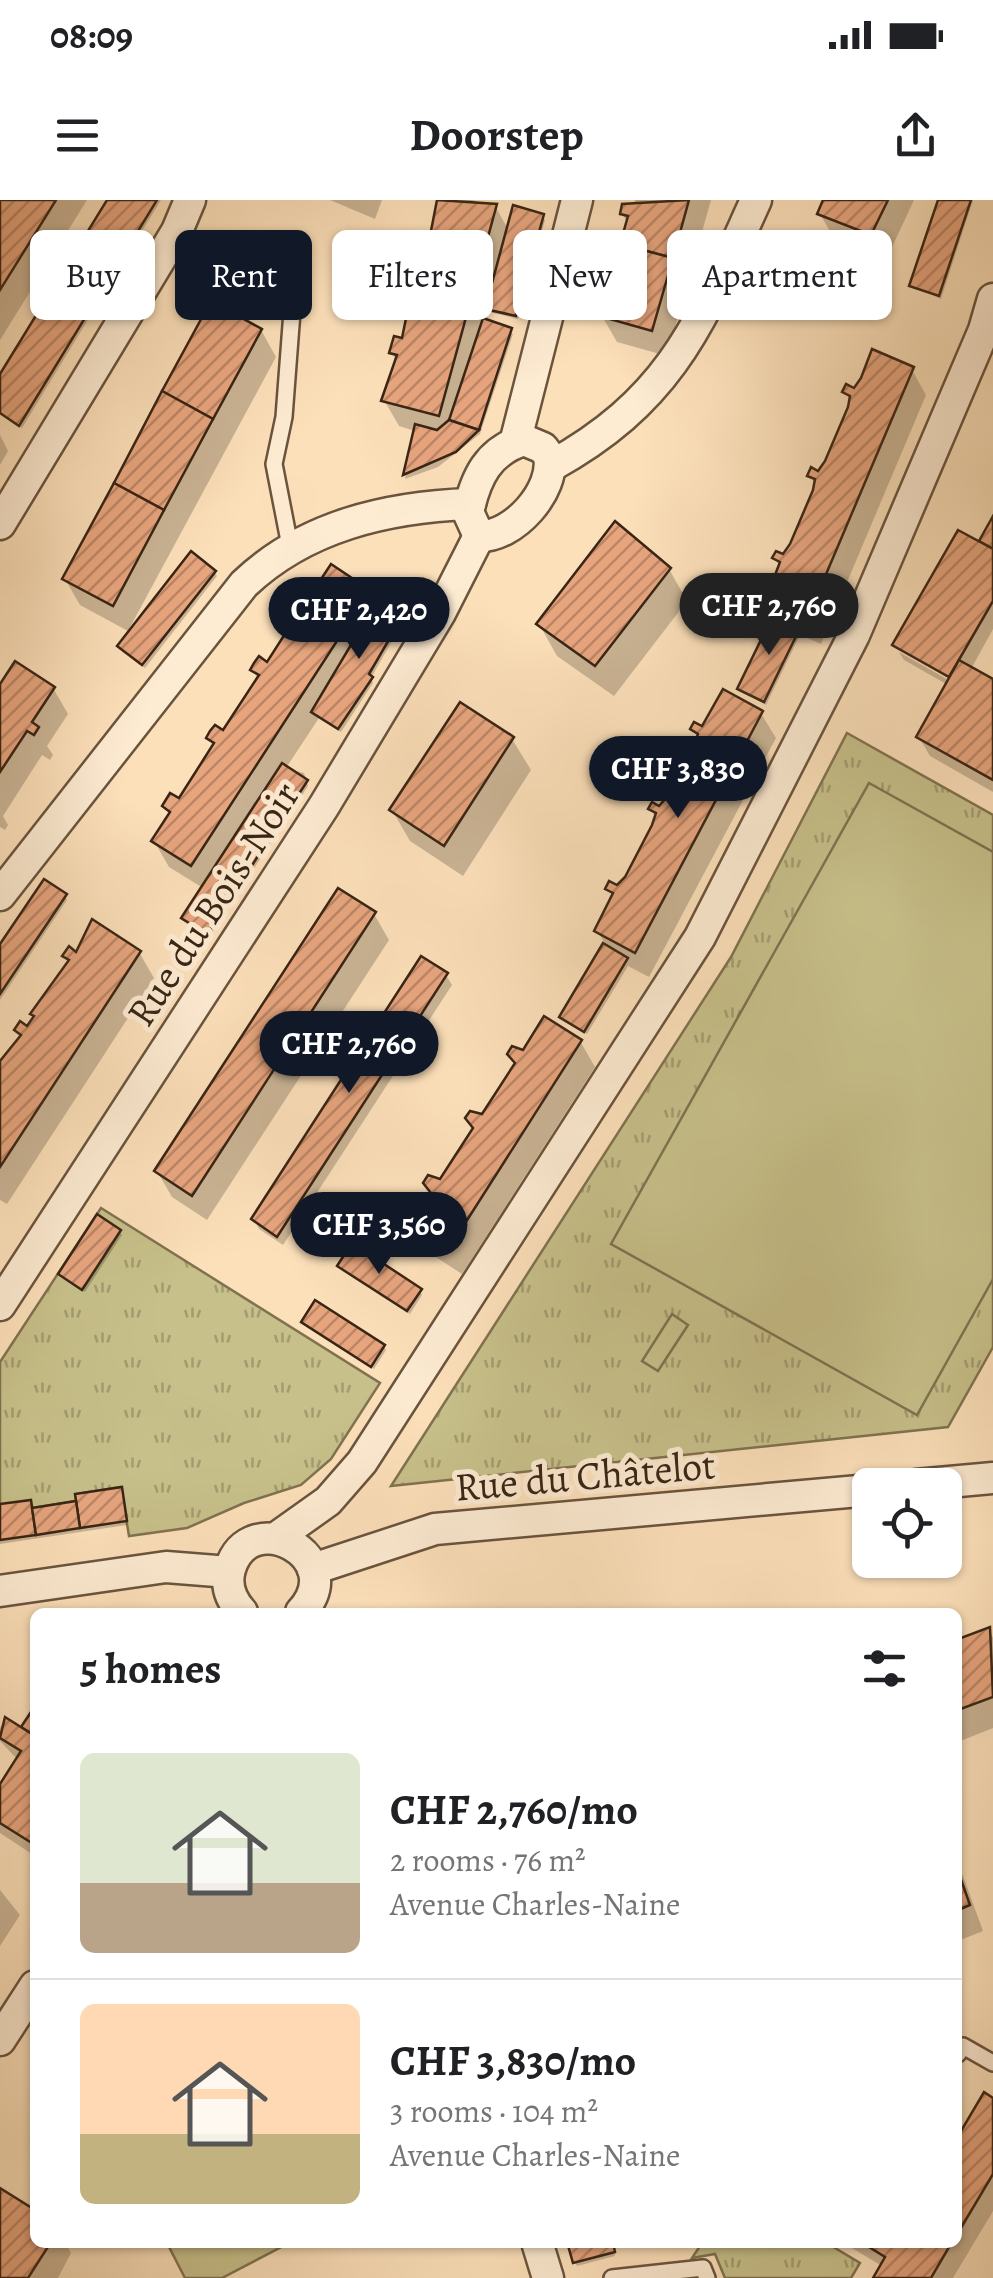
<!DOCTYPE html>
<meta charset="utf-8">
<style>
body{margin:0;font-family:Alegreya,serif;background:#f2f2f2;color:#202124;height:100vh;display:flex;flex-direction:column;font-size:38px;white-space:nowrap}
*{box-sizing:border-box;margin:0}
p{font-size:32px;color:#757577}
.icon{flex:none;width:55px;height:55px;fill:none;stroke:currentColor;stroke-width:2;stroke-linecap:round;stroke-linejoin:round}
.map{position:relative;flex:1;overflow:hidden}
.panel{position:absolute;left:30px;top:1408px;width:932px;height:640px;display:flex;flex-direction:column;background:#fff;border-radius:15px;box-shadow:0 2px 8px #0004}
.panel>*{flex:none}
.guide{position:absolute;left:30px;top:30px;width:935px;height:90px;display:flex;gap:20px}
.tools{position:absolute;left:852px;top:1268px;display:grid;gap:20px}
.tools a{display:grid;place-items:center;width:110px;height:110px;border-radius:15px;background:#fff;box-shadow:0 2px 8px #0004;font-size:50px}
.price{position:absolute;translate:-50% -85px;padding:0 22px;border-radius:35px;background:#111827;color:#fff;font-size:32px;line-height:65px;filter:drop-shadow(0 2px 5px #0008)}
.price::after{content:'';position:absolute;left:50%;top:60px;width:30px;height:22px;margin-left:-15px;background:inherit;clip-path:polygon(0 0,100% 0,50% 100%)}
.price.selected{background:#222;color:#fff}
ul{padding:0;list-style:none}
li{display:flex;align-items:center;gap:30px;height:250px;padding:0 50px}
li+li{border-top:2px solid #e0e0e0}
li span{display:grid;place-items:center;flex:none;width:280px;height:200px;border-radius:15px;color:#555}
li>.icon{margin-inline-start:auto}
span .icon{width:120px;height:120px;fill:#fffc;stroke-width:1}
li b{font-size:42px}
h2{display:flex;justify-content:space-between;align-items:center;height:120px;padding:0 50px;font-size:42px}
.chip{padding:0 35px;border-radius:15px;background:#fff;box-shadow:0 2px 8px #0004;font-size:35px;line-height:90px}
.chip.selected{background:#111827;color:#fff}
.status{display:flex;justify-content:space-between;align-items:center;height:70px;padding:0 50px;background:#fff;direction:ltr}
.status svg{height:28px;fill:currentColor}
header{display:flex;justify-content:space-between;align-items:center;height:130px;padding:0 50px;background:#fff;font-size:45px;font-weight:700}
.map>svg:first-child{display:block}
.grass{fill:url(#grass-tufts);stroke:#807250;stroke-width:2.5}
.garden{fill:#c7c08a;stroke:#807250;stroke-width:2.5}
.shadow{fill:#0003}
.building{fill:url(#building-hatch);stroke:#392515;stroke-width:2.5}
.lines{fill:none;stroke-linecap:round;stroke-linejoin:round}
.lane-casing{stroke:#6a543e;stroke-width:20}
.street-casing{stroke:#6a543e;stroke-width:35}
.lane{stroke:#fdebd2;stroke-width:15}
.street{stroke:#fdebd2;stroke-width:30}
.labels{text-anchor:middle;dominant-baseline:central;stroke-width:10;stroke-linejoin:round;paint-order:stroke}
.street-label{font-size:40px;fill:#392515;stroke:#fdebd2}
</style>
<div class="status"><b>08:09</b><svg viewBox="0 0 49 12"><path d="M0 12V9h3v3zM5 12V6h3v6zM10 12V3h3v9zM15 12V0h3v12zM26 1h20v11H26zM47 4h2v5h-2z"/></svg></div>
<header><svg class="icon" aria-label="menu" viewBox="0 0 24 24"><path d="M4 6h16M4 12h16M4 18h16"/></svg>Doorstep<svg class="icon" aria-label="share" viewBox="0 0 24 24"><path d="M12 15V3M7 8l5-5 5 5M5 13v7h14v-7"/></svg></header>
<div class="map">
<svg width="993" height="2078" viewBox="0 0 993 2078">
<defs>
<pattern id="grass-tufts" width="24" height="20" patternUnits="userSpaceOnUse" patternTransform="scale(2.5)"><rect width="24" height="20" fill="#c7c08a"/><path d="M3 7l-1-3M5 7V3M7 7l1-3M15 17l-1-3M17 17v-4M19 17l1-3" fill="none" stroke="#a39c70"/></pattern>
<pattern id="building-hatch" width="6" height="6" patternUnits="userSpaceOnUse" patternTransform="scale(2.5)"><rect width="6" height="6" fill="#e7a57e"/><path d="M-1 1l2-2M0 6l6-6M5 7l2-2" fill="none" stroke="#bc8666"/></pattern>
</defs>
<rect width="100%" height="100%" fill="#fce0ba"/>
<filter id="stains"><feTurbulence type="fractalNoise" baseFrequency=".002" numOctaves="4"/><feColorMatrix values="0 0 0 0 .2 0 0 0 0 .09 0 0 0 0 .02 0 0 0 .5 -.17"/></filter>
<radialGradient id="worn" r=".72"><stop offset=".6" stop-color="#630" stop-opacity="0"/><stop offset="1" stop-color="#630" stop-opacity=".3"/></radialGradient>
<!-- grass -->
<g class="grass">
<polygon points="847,533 993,615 993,1147 948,1227 391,1286 731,757"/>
<polygon points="101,1008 380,1183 331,1259 301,1285 244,1303 187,1328 129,1336 121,1287 76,1294 76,1301 32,1308 0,1304 0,1162"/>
<polygon points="825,2042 860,2063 851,2078 725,2078 715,2054 692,2058 702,2043"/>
</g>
<!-- garden -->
<g class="garden">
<polygon points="869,583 993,652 993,1079 917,1215 611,1044"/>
<polygon points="672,1114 688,1125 658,1171 642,1161"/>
<polygon points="167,2043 288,2042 289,2043 222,2078 185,2078"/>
</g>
<!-- shadow -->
<g class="shadow">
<polygon points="2,0 87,0 0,140 0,4"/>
<polygon points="107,0 161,0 22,228 0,214 0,178"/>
<polygon points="330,0 382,0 375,19"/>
<polygon points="440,0 472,0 495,6 509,31 542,16 545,20 518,119 489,112 486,122 513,134 480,234 438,267 405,279 415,231 399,226 384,200 397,162 392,153 404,141 427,59 421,49 432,39"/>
<polygon points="635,0 711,0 667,156 617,142 602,116 608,94 602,84 612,80 628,24 622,13 632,9"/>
<polygon points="827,0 914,0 886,60 835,40 820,14"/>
<polygon points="940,0 973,0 941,99 912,86"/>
<polygon points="261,130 276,157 128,431 80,405 65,379"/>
<polygon points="911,168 926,195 821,444 800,435 766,505 740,489 776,414 768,401 780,368 775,358 784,357 816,286 810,275 819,274 852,203 845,192"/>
<polygon points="0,235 8,251 0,265"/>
<polygon points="993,321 993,429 971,469 993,481 993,592 930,556 919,537 948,485 904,460 899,452 952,482 952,476 897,445 985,348 982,342"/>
<polygon points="669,369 687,401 614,496 557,456 539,424"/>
<polygon points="214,372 217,376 145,468 122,451 120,446"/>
<polygon points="368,392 377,406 406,409 408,413 371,478 373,483 341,532 319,518 286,568 304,573 308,586 209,737 184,718 203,688 169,667 154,641 170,616 165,606 179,602 214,548 209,538 224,533 259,480 253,470 268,465 303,410 298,401"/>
<polygon points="53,488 68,514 47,546 53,555 50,560 42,555 3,616 8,625 5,630 0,627 0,489"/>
<polygon points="760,512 776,538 649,777 628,766 587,834 564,821 562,817 605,744 598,732 614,698 608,689 618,689 627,678 656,619 651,609 660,609 669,598 699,539 693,529"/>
<polygon points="512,539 531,570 463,676 410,641 392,610"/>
<polygon points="65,696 67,700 0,800 0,749"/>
<polygon points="374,714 389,740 207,1020 172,997 157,971"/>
<polygon points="139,752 154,778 7,1004 0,1000 0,866 21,839 16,830 28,830 70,764 65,756"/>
<polygon points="446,775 452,785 283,1045 259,1029 254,1019"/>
<polygon points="580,841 595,867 462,1074 428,1052 412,1026 524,853"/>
<polygon points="119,1031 122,1035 85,1092 63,1078 61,1074"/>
<polygon points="340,1066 420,1091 422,1095 410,1114"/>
<polygon points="304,1122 384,1146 386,1150 374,1169"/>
<polygon points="123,1294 127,1325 0,1344 0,1307 30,1303 32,1310"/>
<polygon points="989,1430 993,1438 993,1528 958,1542 958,1442"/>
<polygon points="35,1511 35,1656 0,1633 0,1589 18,1560 0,1541 0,1528 5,1520 29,1535 24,1527"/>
<polygon points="958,1662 983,1731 958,1741"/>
<polygon points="0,1690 20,1715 0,1746"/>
<polygon points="985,1896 993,1900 993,2011 953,2078 875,2078 882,2066 842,2042 958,2042 958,1941"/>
<polygon points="0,1993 35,2013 35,2042 65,2042 71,2053 58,2078 0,2078"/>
<polygon points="612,2042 615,2056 577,2066 575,2062"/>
</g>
<!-- building -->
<g class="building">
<polygon points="0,0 56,0 0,90"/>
<polygon points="107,0 157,0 19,226 0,213 0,174"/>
<polygon points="437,0 497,4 468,110 411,94 426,52 418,50 423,33 430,36"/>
<polygon points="689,0 673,58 620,44 628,16 620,14 622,4"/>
<polygon points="823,0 888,0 871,35 817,14"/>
<polygon points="938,0 971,0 939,96 909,86"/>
<polygon points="513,5 544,14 516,116 485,109"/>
<polygon points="620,44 673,58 652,131 599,116 608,86 599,84 602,75 611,77"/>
<polygon points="411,94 468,110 439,216 381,201 397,155 389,153 394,136 402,138"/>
<polygon points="211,101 262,129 213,219 162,191"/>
<polygon points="483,118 512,128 479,230 449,220"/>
<polygon points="872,149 914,167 807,419 765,401 780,362 772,358 776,351 783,354 790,344 813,290 815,279 807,276 811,267 818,271 825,261 848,207 850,196 842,192 846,184 854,188 861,178"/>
<polygon points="162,191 213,219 164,310 114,283"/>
<polygon points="449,220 479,230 456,252 403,275 415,224 437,230"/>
<polygon points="114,283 164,310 113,406 62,379"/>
<polygon points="993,316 993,349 979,341"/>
<polygon points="615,321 671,368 595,466 536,424"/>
<polygon points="958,330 993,349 993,401 949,477 892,445"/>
<polygon points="191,351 216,371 142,465 117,446"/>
<polygon points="331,364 370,390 191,666 151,641 170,612 162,606 170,593 179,598 214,543 206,538 210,531 215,525 223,530 259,475 250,470 254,463 259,456 267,462 303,406 295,401 299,394 303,388 312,393"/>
<polygon points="383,391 408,407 369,474 373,477 338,529 311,512"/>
<polygon points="774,413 801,426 764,502 737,489"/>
<polygon points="959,460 993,479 993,580 916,537"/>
<polygon points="15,461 55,487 32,522 39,527 34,535 27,531 0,572 0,484"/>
<polygon points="723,489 763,511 635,753 594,731 613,693 605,689 609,681 617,685 625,677 652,625 656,613 648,609 652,602 659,606 667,597 694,545 698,534 690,529 694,522 702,526"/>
<polygon points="460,502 514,537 444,646 389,610"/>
<polygon points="282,563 308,580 207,734 181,718"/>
<polygon points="44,679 67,694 0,794 0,744"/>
<polygon points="338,688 376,712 192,996 154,971"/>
<polygon points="92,719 141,751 0,967 0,861 21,835 14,830 20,821 27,826 34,816 30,814 69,760 62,756 69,746 76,752"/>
<polygon points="603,743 628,758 584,832 559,817"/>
<polygon points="421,756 448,773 277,1037 251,1019"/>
<polygon points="544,816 582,840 448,1050 409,1026 431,993 423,983 428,975 440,979 473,928 465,918 470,911 482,914 515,863 507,854 512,846 523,850"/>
<polygon points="97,1014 121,1030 82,1090 58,1074"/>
<polygon points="352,1043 422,1089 407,1111 337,1066"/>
<polygon points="315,1100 385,1145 371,1167 301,1122"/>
<polygon points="122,1287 127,1321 80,1328 75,1294"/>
<polygon points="31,1300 36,1335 0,1340 0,1304"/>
<polygon points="76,1301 80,1328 36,1335 32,1308"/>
<polygon points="990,1427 993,1497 958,1510 958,1439"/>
<polygon points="35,1506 35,1530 32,1534 21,1527"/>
<polygon points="5,1517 32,1534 35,1530 35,1645 0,1623 0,1584 21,1551 0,1538"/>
<polygon points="958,1671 970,1705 958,1710"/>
<polygon points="984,1892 993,1898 993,1974 958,2033 958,1936"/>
<polygon points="0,1988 35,2010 35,2042 51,2042 28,2078 0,2078"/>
<polygon points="567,2042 613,2042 615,2052 573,2063"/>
<polygon points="861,2042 952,2042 931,2078 873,2078 885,2057"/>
</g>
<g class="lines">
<defs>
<g id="lane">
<polyline points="290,346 274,264 284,217 297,46"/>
<polyline points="958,1854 963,1846 993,1863"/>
<polyline points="612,2078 703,2068 707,2078"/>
</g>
<g id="street">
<path d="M524,240l19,8 6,8c7,34 -36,82 -70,80l-11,-24c8,-35 20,-61 56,-72z"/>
<polyline points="515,243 577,0"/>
<path d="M551,266c123,-68 150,-145 205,-266"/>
<polyline points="0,324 177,31 190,0"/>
<path d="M0,695l244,-311c61,-58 143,-77 226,-80"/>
<polyline points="0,1105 324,606 440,413 479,336"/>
<polyline points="916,1285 993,1278"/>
<polyline points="276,1338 328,1301 362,1262 700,737 854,435 984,130 993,99"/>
<polyline points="313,1369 435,1329 870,1290"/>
<polyline points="0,1391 166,1367 229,1372"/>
<path d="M242,1412c-11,-12 -17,-26 -12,-43 19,-66 122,-12 71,43"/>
<polyline points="0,1840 35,1786"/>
<polyline points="537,2042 548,2078"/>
</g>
</defs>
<!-- lane casing -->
<use href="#lane" class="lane-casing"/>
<!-- street casing -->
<use href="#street" class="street-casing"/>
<!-- lane -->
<use href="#lane" class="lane"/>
<!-- street -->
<use href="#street" class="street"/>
</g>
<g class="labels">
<!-- street labels -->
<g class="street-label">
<text transform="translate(213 704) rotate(-57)">Rue du Bois-Noir</text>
<text transform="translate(585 1276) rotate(-5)">Rue du Châtelot</text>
</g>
</g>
<rect width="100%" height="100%" filter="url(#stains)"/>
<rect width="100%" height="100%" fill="url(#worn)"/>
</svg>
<div class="tools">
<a><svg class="icon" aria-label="locate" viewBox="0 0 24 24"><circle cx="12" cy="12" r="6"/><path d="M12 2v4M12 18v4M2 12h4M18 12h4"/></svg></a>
</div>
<b class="price selected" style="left:769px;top:458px">CHF 2,760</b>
<b class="price" style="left:359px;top:462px">CHF 2,420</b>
<b class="price" style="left:678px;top:621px">CHF 3,830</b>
<b class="price" style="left:349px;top:896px">CHF 2,760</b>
<b class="price" style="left:379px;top:1077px">CHF 3,560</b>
<div class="guide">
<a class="chip">Buy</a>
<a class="chip selected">Rent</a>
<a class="chip">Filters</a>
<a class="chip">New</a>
<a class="chip">Apartment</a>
</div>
<section class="panel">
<h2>5 homes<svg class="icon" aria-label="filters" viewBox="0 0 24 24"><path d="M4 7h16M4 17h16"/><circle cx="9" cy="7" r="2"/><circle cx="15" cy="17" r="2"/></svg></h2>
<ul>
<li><span style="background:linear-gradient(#dfe7d0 65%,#b9a48a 0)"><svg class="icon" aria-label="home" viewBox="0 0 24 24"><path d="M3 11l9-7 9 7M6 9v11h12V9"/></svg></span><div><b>CHF 2,760/mo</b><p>2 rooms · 76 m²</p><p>Avenue Charles-Naine</p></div></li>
<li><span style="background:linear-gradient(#ffd9b3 65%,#c2b280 0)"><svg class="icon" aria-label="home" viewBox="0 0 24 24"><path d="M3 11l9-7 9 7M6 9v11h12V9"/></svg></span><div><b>CHF 3,830/mo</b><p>3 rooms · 104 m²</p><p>Avenue Charles-Naine</p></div></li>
</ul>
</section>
</div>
